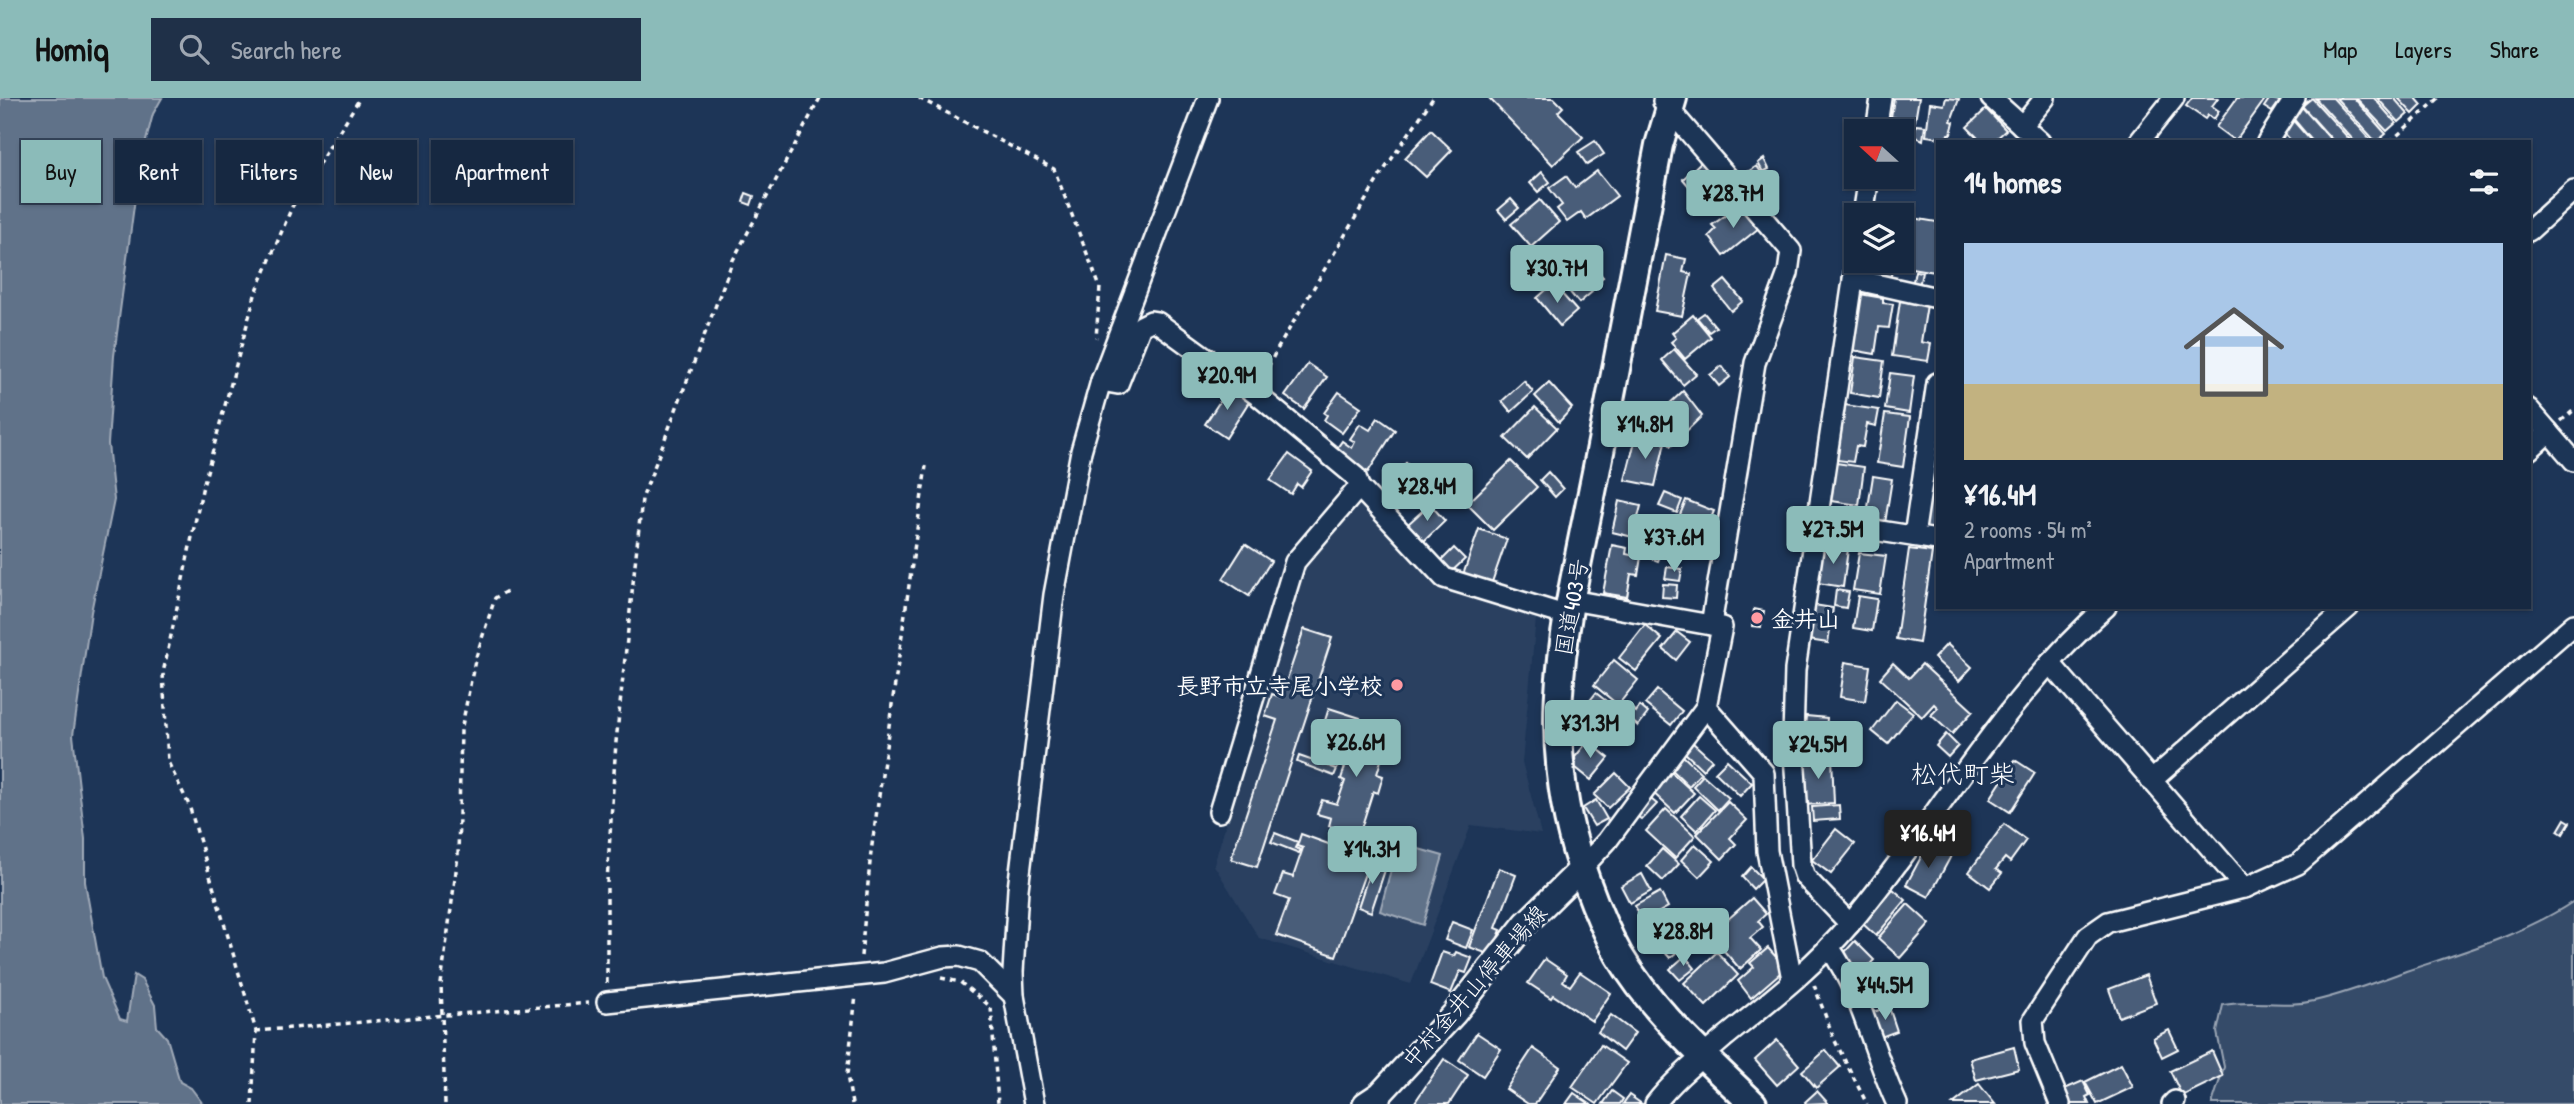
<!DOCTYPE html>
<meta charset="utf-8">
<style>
body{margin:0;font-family:"Patrick Hand","Klee One",sans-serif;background:#1f3048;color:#f1f3f6;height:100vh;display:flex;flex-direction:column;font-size:26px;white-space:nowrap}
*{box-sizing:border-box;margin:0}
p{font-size:23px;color:#9ea6b1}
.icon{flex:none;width:38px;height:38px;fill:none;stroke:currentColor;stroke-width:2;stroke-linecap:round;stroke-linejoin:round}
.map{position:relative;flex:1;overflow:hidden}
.side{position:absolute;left:1936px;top:42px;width:595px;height:469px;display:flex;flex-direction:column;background:#162841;border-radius:0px;box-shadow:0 2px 5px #0004,0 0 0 2px #35445a}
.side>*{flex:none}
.guide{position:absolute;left:21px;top:42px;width:665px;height:63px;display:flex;gap:14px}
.needle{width:46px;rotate:291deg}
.controls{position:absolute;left:1844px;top:21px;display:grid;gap:14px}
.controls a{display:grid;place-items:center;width:70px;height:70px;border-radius:0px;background:#162841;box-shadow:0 2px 5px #0004,0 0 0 2px #35445a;font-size:35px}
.price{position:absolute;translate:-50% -60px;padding:0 16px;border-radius:7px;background:#8bbbb9;color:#111;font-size:23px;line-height:46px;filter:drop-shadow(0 2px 4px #0008)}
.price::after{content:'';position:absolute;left:50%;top:42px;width:21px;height:16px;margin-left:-10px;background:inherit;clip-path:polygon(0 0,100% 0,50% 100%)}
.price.on{background:#222;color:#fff}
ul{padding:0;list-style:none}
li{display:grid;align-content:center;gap:14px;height:371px;padding:0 28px}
li span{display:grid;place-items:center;height:217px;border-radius:0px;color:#555}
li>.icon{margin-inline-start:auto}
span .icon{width:126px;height:126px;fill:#fffc;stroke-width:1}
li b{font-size:30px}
h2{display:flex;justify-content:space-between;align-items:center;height:84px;padding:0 28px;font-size:30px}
.chip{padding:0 24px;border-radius:0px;background:#162841;box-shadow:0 2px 5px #0004,0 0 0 2px #35445a;font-size:24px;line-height:63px}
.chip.on{background:#8bbbb9;color:#111}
header{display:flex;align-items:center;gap:42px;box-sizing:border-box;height:98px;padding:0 35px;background:#8bbbb9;color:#111}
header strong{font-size:33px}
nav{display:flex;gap:38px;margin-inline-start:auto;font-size:24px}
.search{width:490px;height:63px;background:#1f3048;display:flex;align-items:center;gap:18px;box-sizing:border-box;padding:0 24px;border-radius:0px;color:#9ea6b1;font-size:26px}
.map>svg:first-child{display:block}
.built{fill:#2a4161}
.green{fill:#364b69;stroke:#9aa5b4;stroke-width:2}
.water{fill:#617289;stroke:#a0aab8;stroke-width:2}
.building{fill:#4a5d79;stroke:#fff;stroke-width:2}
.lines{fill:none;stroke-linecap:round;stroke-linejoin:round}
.minor-casing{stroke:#fff;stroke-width:24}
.major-casing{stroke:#fff;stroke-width:28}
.highway-casing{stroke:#fff;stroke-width:32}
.path{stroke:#fff;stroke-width:3.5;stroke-dasharray:5 5;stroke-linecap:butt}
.minor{stroke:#1d3557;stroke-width:19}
.major{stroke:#1d3557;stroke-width:23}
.highway{stroke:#1d3557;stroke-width:26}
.poi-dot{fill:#ff9aa2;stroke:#1d3557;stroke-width:2.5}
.labels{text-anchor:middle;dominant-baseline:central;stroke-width:6;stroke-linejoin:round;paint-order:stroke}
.street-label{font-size:23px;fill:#fff;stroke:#1d3557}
.poi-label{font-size:23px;font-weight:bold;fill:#fff;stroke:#1d3557;text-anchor:start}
.quarter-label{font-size:26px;fill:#fff;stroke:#1d3557}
</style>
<header>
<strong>Homiq</strong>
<div class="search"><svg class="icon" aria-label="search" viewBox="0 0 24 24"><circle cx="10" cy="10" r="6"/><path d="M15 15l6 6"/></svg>Search here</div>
<nav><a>Map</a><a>Layers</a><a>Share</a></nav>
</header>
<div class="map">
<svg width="2574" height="1006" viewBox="0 0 2574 1006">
<rect width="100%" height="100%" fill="#1d3557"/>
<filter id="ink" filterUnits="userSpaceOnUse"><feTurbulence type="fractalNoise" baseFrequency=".0143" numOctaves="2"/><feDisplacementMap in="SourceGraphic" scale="14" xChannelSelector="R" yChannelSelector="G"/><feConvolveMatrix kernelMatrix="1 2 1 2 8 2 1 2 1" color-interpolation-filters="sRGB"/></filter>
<g filter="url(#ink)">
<!-- built -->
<polygon class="built" points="1371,401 1443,488 1537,510 1522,664 1541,736 1471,727 1411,886 1259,840 1214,767 1299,468 1355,403"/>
<!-- green -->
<path class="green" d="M2574,803v203h-362l12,-37 -7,-35 6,-27c32,-6 61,3 91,-4 31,-7 62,-19 92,-30 57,-19 117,-36 168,-70z"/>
<!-- water -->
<g class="water">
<polygon points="0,0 162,0 153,16 139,70 114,258 108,346 114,402 91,514 73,637 85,741 85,784 102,880 120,921 127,923 134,877 142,882 155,907 157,929 167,940 180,984 191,990 203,1006 0,1006"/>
<polygon points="1398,745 1443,758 1423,827 1380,813"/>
</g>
<!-- building -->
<g class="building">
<polygon points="1489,0 1554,0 1563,9 1558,14 1583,39 1553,67"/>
<polygon points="1894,0 1919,0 1915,23 1891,19"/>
<polygon points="1946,0 1959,1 1951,23 1954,24 1951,36 1948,36 1947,41 1926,38 1930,5 1944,7"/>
<polygon points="2192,0 2218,0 2212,8 2219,13 2214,21 2208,17 2205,21 2186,8"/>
<polygon points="2237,0 2266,0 2235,43 2216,29"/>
<polygon points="2270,0 2280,3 2272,14 2264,9"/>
<polygon points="2312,0 2352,44 2334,44 2302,8"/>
<polygon points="2315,0 2333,0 2373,44 2355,44"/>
<polygon points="2336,0 2354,0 2386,36 2376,44"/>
<polygon points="2356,0 2374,0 2396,25 2387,33"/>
<polygon points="2377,0 2394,0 2408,16 2399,24"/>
<polygon points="2398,0 2416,0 2422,7 2413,16"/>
<polygon points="2302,9 2333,44 2313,44 2291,18"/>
<polygon points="1986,11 2006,32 1993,44 1982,44 1967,29"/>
<polygon points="2291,20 2312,44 2292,44 2280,30"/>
<polygon points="1916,27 1925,28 1923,42 1914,38"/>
<polygon points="1431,32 1452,52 1426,79 1405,60"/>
<polygon points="1595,43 1604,56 1587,67 1578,54"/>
<polygon points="1902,53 1910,54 1905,91 1881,88 1882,79 1902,79"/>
<polygon points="1764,61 1769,71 1763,74 1758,65"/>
<polygon points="1702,63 1731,95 1709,112 1683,81"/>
<polygon points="1757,68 1762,76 1749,84 1744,76"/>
<polygon points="1597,73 1617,98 1586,121 1581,114 1567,124 1557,111 1562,107 1549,90 1566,78 1575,90"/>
<polygon points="1542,74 1550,84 1538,94 1530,85"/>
<polygon points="1763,76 1767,82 1752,92 1748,86"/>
<polygon points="746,95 754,98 751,107 743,104"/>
<polygon points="1511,101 1519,110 1506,121 1498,112"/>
<polygon points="1540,102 1559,124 1531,149 1511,126"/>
<polygon points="1880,106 1896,108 1894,117 1879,114"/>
<polygon points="1739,108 1759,130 1724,158 1709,138 1716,131 1712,127"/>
<polygon points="1898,110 1914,113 1913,119 1897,117"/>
<polygon points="1913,120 1937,124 1935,174 1905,169"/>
<polygon points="1666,157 1686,161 1683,174 1691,176 1682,218 1655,213"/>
<polygon points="1866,163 1893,163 1890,185 1863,178"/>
<polygon points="1590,164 1603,179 1591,188 1578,173"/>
<polygon points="1915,173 1922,174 1919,189 1912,188"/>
<polygon points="1575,175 1592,194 1579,205 1563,186"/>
<polygon points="1725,182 1743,203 1731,213 1714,191"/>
<polygon points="1553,186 1577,213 1560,228 1537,200"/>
<polygon points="1860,196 1883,200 1883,205 1893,206 1889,230 1879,229 1875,256 1852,252"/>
<polygon points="1900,203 1927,207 1921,244 1931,246 1928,263 1892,258"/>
<polygon points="1704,215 1716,229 1709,234 1697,220"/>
<polygon points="1693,217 1711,239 1685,261 1671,244 1676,240 1672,235"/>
<polygon points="1674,251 1696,276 1683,287 1662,262"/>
<polygon points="1855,259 1884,263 1879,300 1850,295"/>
<polygon points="1308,266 1327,279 1304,311 1285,298"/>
<polygon points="1722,268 1730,279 1719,288 1710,277"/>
<polygon points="1890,275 1914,278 1909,315 1885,311"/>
<polygon points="1524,283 1533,294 1511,314 1502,303"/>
<polygon points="1549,285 1572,310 1559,324 1535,298"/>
<polygon points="1229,289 1250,302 1226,340 1205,326"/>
<polygon points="1683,293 1702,318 1671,348 1650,324"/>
<polygon points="1339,294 1361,309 1342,335 1324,322 1327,317 1324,315"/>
<polygon points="1845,307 1879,312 1876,328 1867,326 1863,349 1856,348 1853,364 1837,362"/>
<polygon points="1535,309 1557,330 1527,361 1505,340"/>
<polygon points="1885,316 1910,319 1903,369 1877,365"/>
<polygon points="1378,320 1395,332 1368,374 1333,356 1342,343 1352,350 1355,344 1350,341 1360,326 1370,332"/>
<polygon points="1636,339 1665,344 1655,388 1625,382"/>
<polygon points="1289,356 1312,373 1301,389 1297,386 1291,396 1270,382"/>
<polygon points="1511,363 1537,389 1493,432 1467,406"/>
<polygon points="1406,365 1422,382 1400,404 1383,387"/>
<polygon points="1836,365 1864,369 1859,407 1831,403"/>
<polygon points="1930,368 1937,369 1937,434 1921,432"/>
<polygon points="1548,374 1563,391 1555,399 1540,382"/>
<polygon points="1873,378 1892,381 1885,425 1866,422"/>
<polygon points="1665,395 1682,402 1677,415 1659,408"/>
<polygon points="1686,402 1714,413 1707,430 1679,419"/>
<polygon points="1619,403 1641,408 1633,439 1612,434"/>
<polygon points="1430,406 1445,423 1424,443 1408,426"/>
<polygon points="1479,431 1507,441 1491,487 1463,477"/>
<polygon points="1245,446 1271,463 1249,498 1223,481"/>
<polygon points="1646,446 1662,453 1658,463 1642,457"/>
<polygon points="1612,447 1627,450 1626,456 1641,459 1638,477 1631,476 1627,499 1603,495"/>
<polygon points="1824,447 1848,451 1843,489 1818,485"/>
<polygon points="1454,450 1465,461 1449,476 1439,465"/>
<polygon points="1909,451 1932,454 1919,545 1896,541"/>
<polygon points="1859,455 1886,458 1880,496 1853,492"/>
<polygon points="1667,469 1682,471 1680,483 1665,481"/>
<polygon points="1663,486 1677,487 1676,500 1662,499"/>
<polygon points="1836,492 1849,494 1846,510 1834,508"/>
<polygon points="1858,498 1877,501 1872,533 1853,530"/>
<polygon points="1814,507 1833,510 1828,545 1808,542"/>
<polygon points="1754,511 1764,513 1761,529 1752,528"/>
<polygon points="1645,527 1662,541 1636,573 1619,560"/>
<polygon points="1304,531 1332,540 1257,769 1231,761 1277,622 1265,618 1272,596 1281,599"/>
<polygon points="1677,534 1690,544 1676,562 1663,551"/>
<polygon points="1947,546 1972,569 1959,583 1934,560"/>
<polygon points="1614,562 1638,582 1618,607 1594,587"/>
<polygon points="1845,564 1870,568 1865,603 1840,599"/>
<polygon points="1893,565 1909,580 1922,566 1973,613 1952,636 1931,617 1938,610 1934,606 1922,619 1880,580"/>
<polygon points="1657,592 1682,613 1671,627 1645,606"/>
<polygon points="1596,595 1615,610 1595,634 1576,620"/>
<polygon points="1896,602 1913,615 1888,646 1872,633"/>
<polygon points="1626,606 1636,614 1640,608 1648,615 1638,628 1620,613"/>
<polygon points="1329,610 1360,620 1353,641 1322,632"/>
<polygon points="1806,618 1827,620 1824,657 1803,655"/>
<polygon points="1361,627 1389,635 1377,676 1383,678 1378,695 1373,693 1359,737 1329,728 1331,720 1317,716 1322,702 1337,706 1345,683 1341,681 1345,669 1330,665 1338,642 1355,648"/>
<polygon points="1946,636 1958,648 1948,659 1936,648"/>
<polygon points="1588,643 1609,660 1591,682 1576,670 1575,659"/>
<polygon points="1692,644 1712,662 1703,672 1683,653"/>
<polygon points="1680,655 1701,675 1689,688 1668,668"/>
<polygon points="1299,658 1337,671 1334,678 1297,664"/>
<polygon points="1832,659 1834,705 1804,707 1802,661"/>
<polygon points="1727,662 1752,685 1740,698 1715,674"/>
<polygon points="2015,662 2035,675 2010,714 1990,701"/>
<polygon points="1669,672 1694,695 1675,715 1650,692"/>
<polygon points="1616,675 1630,689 1608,710 1594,697"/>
<polygon points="1703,677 1729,700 1718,712 1693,688"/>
<polygon points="1646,697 1657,706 1642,722 1631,713"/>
<polygon points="1699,698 1715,712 1697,733 1681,718"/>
<polygon points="1596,702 1607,721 1594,728 1583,710"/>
<polygon points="1728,704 1747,722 1730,740 1736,746 1722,761 1697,736"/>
<polygon points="1839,707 1840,721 1813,723 1812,709"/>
<polygon points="1666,711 1695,738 1675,760 1646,733"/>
<polygon points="2565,721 2570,724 2563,736 2558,733"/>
<polygon points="2004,726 2026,742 2010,764 2005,760 1996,771 2002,775 1990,790 1969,774"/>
<polygon points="1836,731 1855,746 1831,776 1812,762"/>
<polygon points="1275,735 1298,744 1295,750 1301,752 1299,755 1271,744"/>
<polygon points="1301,736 1370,761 1336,858 1276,837 1289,802 1275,797 1283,776 1293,779 1303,750 1297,748"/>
<polygon points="1695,746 1714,763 1699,779 1681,762"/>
<polygon points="1928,746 1951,758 1929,799 1906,787"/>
<polygon points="1662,751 1679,766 1663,783 1647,768"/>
<polygon points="1374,761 1387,766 1371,814 1358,809"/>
<polygon points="1751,769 1763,781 1753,791 1742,779"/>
<polygon points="1499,770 1516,777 1496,830 1501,832 1491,857 1469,849"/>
<polygon points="1642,776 1651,793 1630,805 1621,788"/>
<polygon points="1893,791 1906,802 1876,838 1863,826"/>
<polygon points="1660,794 1668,809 1643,823 1635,808"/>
<polygon points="1752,800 1766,816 1758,823 1763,829 1750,840 1761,852 1740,871 1710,837"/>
<polygon points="1908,806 1930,826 1900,860 1878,840"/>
<polygon points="1674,814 1695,838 1670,860 1649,836"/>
<polygon points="1452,824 1473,832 1466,850 1445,842"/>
<polygon points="1855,843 1874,862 1861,876 1842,857"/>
<polygon points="1768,850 1786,870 1751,900 1738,883 1754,869 1750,865"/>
<polygon points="1442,854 1454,858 1456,854 1472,860 1466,875 1460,873 1451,895 1430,887"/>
<polygon points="1717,854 1738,877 1706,908 1684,885"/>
<polygon points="1685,858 1695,870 1680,882 1670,871"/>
<polygon points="1545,861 1567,876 1563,883 1570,888 1580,874 1611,895 1592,923 1553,897 1551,900 1528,885"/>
<polygon points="2146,877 2156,905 2119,919 2109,891"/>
<polygon points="1889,909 1897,933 1881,939 1873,914"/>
<polygon points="1611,917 1635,935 1622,953 1598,934"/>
<polygon points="2169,932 2178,951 2162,959 2153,940"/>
<polygon points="1477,935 1501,951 1483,978 1459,962"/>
<polygon points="1777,942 1799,967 1777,987 1755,962"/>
<polygon points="1601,947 1627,965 1597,1006 1572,989"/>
<polygon points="2014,949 2019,971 1976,982 1970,961"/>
<polygon points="1533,950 1560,969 1535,1006 1528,1006 1506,991"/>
<polygon points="1826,952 1840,969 1816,990 1802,973"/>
<polygon points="2212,953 2223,978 2182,998 2170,973"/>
<polygon points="1444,961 1468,977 1449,1006 1419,1006 1415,1004"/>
<polygon points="2121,966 2133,989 2097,1006 2085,984"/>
<polygon points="2083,983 2090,997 2086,999 2089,1006 2067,1006 2060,993"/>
<polygon points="1979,986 1995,1006 1953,1006"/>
<polygon points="1612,993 1623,1001 1620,1006 1603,1006"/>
<polygon points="1817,993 1828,1005 1806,1006 1805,1004"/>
<polygon points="1574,995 1590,1006 1566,1006"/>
<polygon points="1629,997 1642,1006 1623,1006"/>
</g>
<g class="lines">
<defs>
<g id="minor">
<polyline points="1991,0 2040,44"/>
<polyline points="1663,4 1791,153 1788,175 1755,265 1711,527"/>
<polyline points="2022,28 2045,0"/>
<polyline points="1876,33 1881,0"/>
<polyline points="2139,44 2174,0"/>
<polyline points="2267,44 2295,0"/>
<polyline points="1863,117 1869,79"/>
<polyline points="2529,133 2574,92"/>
<polyline points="1853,181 1937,200"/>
<polyline points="1101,283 1118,286 1141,228 1151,223 1157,224 1256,296 1356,379 1359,389"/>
<polyline points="2529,311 2574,363"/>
<polyline points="2529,352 2549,334"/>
<polyline points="1817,423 1937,442"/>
<polyline points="1914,438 1937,285"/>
<polyline points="1571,502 1722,529 1706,609 1607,743 1582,770"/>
<polyline points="2050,565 2245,790"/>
<polyline points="1706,609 1764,675 1767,753 1792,881"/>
<polyline points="2151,683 2349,509"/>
<polyline points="1219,714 1295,464 1359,389 1444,480 1568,518"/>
<polyline points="1850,826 1805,779 1801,767 1793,639 1795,572 1857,156"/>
<path d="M1829,849c33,46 44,106 68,157"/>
<polyline points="607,904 884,875 943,859 959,858 980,864 1014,898"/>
<polyline points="1034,1006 1014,898 1013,874 1018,791 1054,497 1081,353 1101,283 1208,0"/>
<path d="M1655,1006c19,-25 46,-46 69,-66 43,-35 90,-71 126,-114 87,-103 153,-226 256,-317"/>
<polyline points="2060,1006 2035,945 2033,922 2088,838 2108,824 2247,789 2298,766 2574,526"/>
<polyline points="2172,1006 2175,1003"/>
</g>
<polyline id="major" points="1365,1006 1380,996 1454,916 1526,825 1582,770"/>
<path id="highway" d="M1673,0l-14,47c-20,104 -40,208 -60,312 -29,151 -69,274 -12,426 9,25 19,49 32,72 35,59 86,102 134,149"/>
</defs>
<!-- minor casing -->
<use href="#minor" class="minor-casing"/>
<!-- major casing -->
<use href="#major" class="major-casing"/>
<!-- highway casing -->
<use href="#highway" class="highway-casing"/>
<!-- path -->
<g class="path">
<polyline points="919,0 1054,71 1100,189 1096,240"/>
<polyline points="2390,44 2439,0"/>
<polyline points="1855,65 1857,53"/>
<polyline points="1844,141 1846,125"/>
<polyline points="1264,278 1275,255 1380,78 1433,0"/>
<polyline points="2561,323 2574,312"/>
<polyline points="861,858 871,754 926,368"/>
<polyline points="941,880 960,884 991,909 998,1006"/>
<polyline points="607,885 607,784 616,644 642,401 733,162 820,0"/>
<polyline points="1814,887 1834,941 1867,1006"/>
<polyline points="256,933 589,905"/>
<polyline points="252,1006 256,933 189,707 168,664 163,575 202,392 255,197 292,109 360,0"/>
<polyline points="445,1006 441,886 458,758 461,633 475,562 495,500 510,491"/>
<polyline points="852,1006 847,977 856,897"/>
</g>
<!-- minor -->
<use href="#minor" class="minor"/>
<!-- major -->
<use href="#major" class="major"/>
<!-- highway -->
<use href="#highway" class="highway"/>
</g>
</g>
<!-- markers -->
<g class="poi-dot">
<circle cx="1757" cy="520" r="7"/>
<circle cx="1397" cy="587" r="7"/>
</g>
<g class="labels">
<!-- street labels -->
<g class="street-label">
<text transform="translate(1571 509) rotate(-80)">国道403号</text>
<text transform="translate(1474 888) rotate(-49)">中村金井山停車場線</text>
</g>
<!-- poi labels -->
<g class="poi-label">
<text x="1771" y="520">金井山</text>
<text x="1383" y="587" text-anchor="end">長野市立寺尾小学校</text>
</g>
<!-- quarter labels -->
<g class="quarter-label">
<text x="1963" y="675">松代町柴</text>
</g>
</g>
</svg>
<div class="controls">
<a><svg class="needle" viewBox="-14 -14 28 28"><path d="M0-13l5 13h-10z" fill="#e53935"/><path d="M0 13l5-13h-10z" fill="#9ea6b1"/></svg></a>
<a><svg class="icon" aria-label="layers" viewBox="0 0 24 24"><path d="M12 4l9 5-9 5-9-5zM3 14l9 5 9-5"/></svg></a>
</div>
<b class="price" style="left:1733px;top:132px">¥28.7M</b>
<b class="price" style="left:1557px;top:207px">¥30.7M</b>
<b class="price" style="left:1227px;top:314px">¥20.9M</b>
<b class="price" style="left:1645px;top:363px">¥14.8M</b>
<b class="price" style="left:1427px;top:425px">¥28.4M</b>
<b class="price" style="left:1833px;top:468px">¥27.5M</b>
<b class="price" style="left:1674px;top:476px">¥37.6M</b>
<b class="price" style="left:1590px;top:662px">¥31.3M</b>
<b class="price" style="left:1356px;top:681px">¥26.6M</b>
<b class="price" style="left:1818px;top:683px">¥24.5M</b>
<b class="price on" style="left:1928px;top:772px">¥16.4M</b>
<b class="price" style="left:1372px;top:788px">¥14.3M</b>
<b class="price" style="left:1683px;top:870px">¥28.8M</b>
<b class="price" style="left:1885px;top:924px">¥44.5M</b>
<div class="guide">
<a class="chip on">Buy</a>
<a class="chip">Rent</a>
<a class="chip">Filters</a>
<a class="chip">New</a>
<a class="chip">Apartment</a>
</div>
<section class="side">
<h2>14 homes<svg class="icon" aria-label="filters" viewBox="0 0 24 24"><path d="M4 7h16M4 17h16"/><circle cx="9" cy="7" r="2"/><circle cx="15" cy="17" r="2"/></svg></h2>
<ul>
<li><span style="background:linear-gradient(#a9c7e8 65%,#c2b280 0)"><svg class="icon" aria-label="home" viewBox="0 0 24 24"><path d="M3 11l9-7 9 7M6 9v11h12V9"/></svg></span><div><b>¥16.4M</b><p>2 rooms · 54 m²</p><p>Apartment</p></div></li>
</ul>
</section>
</div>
